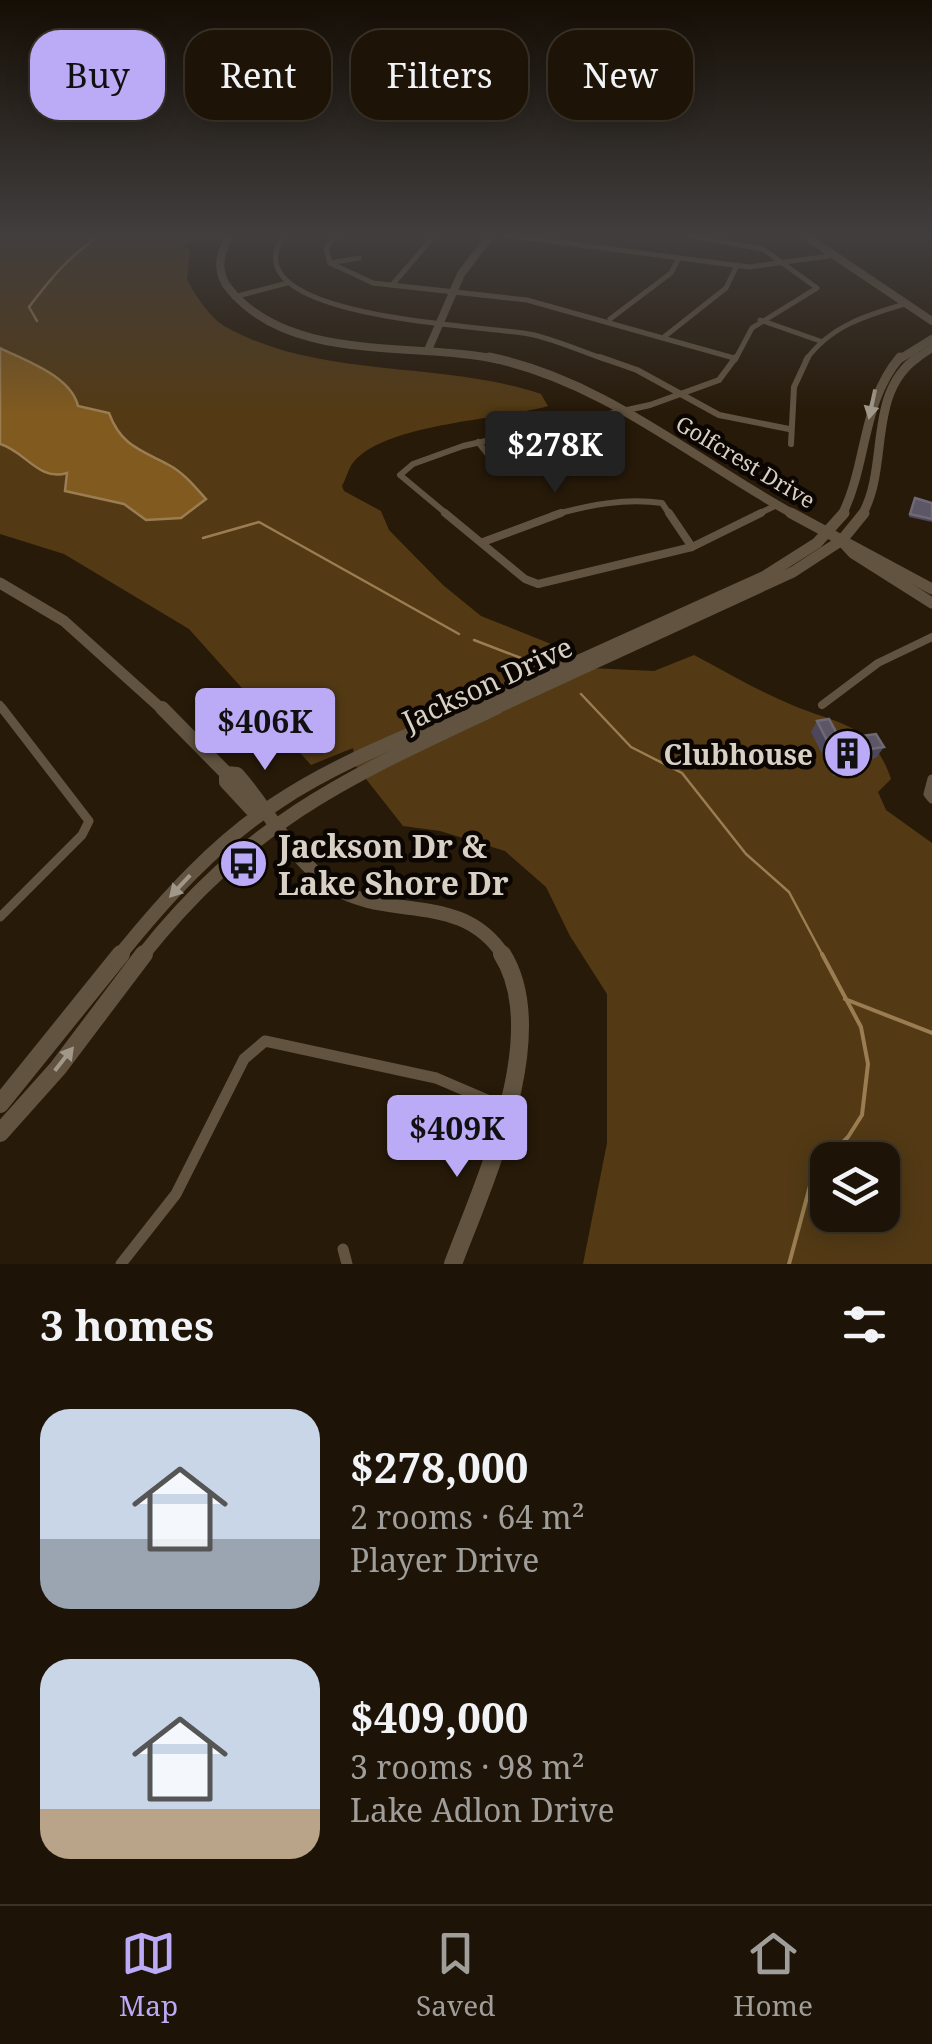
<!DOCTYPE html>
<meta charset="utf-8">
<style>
body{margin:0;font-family:"Noto Serif",serif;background:#251d11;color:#f1f3f6;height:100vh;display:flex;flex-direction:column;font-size:38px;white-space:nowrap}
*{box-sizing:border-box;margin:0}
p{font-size:32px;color:#a09e9b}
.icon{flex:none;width:55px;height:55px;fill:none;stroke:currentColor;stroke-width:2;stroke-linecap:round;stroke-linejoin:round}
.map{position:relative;height:1264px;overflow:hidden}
.drawer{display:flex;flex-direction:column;background:#1d1407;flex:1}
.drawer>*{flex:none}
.top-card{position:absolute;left:30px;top:30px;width:872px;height:90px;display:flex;gap:20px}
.tools{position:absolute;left:810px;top:1142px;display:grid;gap:20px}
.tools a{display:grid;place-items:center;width:90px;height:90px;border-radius:20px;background:#1d1407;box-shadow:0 5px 25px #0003,0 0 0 2px #3b3328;font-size:50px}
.price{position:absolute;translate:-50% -85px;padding:0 22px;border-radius:10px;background:#bbaaf6;color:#111;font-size:32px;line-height:65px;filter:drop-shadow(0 2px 5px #0008)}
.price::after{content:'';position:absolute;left:50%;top:60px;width:30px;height:22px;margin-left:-15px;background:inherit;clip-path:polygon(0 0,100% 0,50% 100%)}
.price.on{background:#222;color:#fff}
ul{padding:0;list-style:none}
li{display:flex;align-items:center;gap:30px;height:250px;padding:0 40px}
li span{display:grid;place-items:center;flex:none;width:280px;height:200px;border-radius:30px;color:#555}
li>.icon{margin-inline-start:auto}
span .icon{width:120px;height:120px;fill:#fffc;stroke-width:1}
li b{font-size:42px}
h2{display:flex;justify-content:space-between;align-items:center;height:120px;padding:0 40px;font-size:42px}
.chip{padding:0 35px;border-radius:30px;background:#1d1407;box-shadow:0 5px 25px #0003,0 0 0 2px #3b3328;font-size:35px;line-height:90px}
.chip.on{background:#bbaaf6;color:#111}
.dock{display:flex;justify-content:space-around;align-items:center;height:140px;border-top:2px solid #3b3328;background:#1d1407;font-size:28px;color:#a09e9b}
.dock a{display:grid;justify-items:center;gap:5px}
.dock .on{color:#bbaaf6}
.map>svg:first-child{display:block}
.green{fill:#533a15;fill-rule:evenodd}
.water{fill:#805a1f;stroke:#9a7d51;stroke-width:2.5}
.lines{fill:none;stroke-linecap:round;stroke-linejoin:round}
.stream-far1{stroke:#9a7d51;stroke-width:2.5}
.stream{stroke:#9a7d51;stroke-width:4}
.street-far4{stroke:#615340;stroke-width:5}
.street-far3{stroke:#615340;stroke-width:6}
.street-far2{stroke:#615340;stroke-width:8}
.street-far1{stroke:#615340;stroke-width:9}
.street{stroke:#615340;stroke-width:11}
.secondary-far4{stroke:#615340;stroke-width:8}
.secondary-far3{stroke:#615340;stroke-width:9}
.secondary-far2{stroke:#615340;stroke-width:11}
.secondary-far1{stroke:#615340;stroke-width:14}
.secondary{stroke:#615340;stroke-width:18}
.wall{fill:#4c475a}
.building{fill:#5c5666;stroke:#6f6974;stroke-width:2.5}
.oneway{fill:#a29889}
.labels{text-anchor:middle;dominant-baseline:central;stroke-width:9;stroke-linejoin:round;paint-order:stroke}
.far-street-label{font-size:22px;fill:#d8d0c5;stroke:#0b0602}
.street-label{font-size:28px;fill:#d8d0c5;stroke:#0b0602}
.poi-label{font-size:28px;font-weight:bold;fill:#d8d0c5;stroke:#0b0602;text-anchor:end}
.near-poi-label{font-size:32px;font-weight:bold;fill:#d8d0c5;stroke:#0b0602;text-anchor:start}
</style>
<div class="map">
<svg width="932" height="1264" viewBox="0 0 932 1264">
<rect width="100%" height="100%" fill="#271a09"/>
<!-- green -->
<path class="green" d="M0,235h226l-3,4h-28l-11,8 6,2 -3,31c9,16 23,38 39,47 95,53 214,33 315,67l7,12c-47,14 -166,17 -196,58 -4,6 -6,15 -10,22l2,5 37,20 8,19 54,55 38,31 70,28 17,23 86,4 40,-16c32,17 64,36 98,50 48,20 80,18 99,74l-13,13 8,18 46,33v421h-349l24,-121v-149l-37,-58 -24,-49 -41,-36 -65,-20 -37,-5 -48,-61 -2,-17 -42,17 -122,-136 -125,-75 -64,-20zM828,1160h54v55h-54z"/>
<!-- water -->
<path class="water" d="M0,348c26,13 71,28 78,58l31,7c12,33 32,37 60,52 15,8 26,22 37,34l-25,19 -35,2 -22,-16 -59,-13 2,-18c-28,9 -42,-22 -67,-29z"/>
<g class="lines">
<!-- stream-far1 -->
<g class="stream-far1">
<path d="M37,321l-8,-14c21,-28 42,-53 72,-72"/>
<polyline points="203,538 259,522 459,634"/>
<polyline points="474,640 521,658 526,665"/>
<polyline points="581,694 631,747 682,773 746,854 789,892 823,956"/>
</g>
<!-- stream -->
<g class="stream">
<polyline points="845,999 932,1033"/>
<polyline points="789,1264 814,1171 848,1137 862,1115 868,1064 861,1027 822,954"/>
</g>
<!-- street-far4 -->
<g class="street-far4">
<path d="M284,235c-59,85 207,90 250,100 25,6 49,17 73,25"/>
<polyline points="504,235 749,267 829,256"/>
<polyline points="686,235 763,249 817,288 752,328 735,360"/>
<polyline points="330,263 373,283 527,300 734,358"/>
<polyline points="330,263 326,248 337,235"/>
<polyline points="330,263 359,258"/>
<polyline points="392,285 435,235"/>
<polyline points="234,297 287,283"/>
<polyline points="610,319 671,273 679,258"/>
<polyline points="760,320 820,341"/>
<polyline points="664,337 726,288 737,265"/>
<path d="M806,360c24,-34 61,-45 99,-56"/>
</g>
<!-- street-far3 -->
<g class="street-far3">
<polyline points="600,357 637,370 719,415 789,429"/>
<polyline points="561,426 579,454"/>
<polyline points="478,442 497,466"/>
<polyline points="791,444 794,387 808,357"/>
<polyline points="448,515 400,475 413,464 463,446 650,405 719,380 736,357"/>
<path d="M553,515c36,-10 71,-17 109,-12l8,12"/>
<polyline points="756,515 777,505"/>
</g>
<!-- street-far2 -->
<g class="street-far2">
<polyline points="445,513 525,579 538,584 692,547 761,513"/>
<polyline points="669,513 692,547"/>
<polyline points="483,542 561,513"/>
<polyline points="0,705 4,711"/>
<polyline points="822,705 878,663 932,637"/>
</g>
<!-- street-far1 -->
<g class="street-far1">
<polyline points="932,779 928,794 932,799"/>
<polyline points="0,917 82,835 89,821 2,708"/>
</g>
<!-- street -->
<g class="street">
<polyline points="343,1249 347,1264"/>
<polyline points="121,1264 176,1194 244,1059 265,1041 436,1078 508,1109"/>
</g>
<!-- secondary-far4 -->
<g class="secondary-far4">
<path d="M231,235c-13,19 -16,38 0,56 62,73 185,50 270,69"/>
<polyline points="804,235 932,321"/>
<polyline points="428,350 461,274 491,235"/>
<polyline points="898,360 932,339"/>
<polyline points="914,360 932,348"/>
</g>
<!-- secondary-far3 -->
<g class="secondary-far3">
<path d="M489,357c116,24 205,103 306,158"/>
<path d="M842,515c26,-52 19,-112 58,-158"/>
<path d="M862,515c28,-49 4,-122 56,-158"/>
</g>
<!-- secondary-far2 -->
<g class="secondary-far2">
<polyline points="791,513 932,589"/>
<polyline points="841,540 853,553 932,603"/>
<polyline points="0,583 64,621 164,711"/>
<polyline points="466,711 765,576 817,543 844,513"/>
<polyline points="491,711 793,572 842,540 864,513"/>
</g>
<!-- secondary-far1 -->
<g class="secondary-far1">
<path d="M162,708l64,65 11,1c33,36 51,82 94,111 56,38 130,4 173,71"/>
<polyline points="226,773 226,782 251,809 262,812"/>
<path d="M119,956c46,-57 97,-114 159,-154 60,-40 128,-65 193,-94"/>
<path d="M142,956c106,-134 204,-178 354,-248"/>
</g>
<!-- secondary -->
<g class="secondary">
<polyline points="0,1104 121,954"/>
<polyline points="0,1133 58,1068 144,954"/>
<path d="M453,1264c30,-80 100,-230 49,-310"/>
</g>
</g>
<!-- wall -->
<g class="wall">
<polygon points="913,501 932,503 932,522 909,517"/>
<polygon points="817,721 840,739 884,747 876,758 861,760 864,767 857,777 833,776 811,732"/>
</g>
<!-- building -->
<g class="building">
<polygon points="915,498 932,503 932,519 910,514"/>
<polygon points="829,719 840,739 876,734 884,747 856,751 864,767 840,766 817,721"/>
</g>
<!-- one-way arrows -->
<defs><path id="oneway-solid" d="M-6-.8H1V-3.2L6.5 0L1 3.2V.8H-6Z" transform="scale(2.5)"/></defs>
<g class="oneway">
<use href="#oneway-solid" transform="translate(872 404) rotate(102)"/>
<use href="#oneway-solid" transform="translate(180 886) rotate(133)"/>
<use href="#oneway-solid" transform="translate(64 1059) rotate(-52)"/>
</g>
<!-- sky -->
<linearGradient id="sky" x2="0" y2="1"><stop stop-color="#150e05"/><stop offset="0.57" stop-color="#413e3e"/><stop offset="1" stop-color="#413e3e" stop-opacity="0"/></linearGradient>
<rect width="932" height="412" fill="url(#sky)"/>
<!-- icons -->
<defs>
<symbol id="building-disc" viewBox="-11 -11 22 22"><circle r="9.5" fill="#bbaaf6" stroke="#0b0602"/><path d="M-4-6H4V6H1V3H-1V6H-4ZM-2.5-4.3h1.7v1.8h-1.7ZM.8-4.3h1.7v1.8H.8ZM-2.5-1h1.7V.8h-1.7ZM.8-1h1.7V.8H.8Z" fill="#111"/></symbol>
<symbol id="bus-disc" viewBox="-11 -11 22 22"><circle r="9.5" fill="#bbaaf6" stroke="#0b0602"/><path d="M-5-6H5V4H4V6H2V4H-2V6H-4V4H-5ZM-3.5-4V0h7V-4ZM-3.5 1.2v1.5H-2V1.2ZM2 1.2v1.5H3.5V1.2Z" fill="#111"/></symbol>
</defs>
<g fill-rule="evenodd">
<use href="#building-disc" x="820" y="726" width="55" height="55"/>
<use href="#bus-disc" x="216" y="836" width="55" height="55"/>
</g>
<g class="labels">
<!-- far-street labels -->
<g class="far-street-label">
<text transform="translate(746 461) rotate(31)">Golfcrest Drive</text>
</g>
<!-- street labels -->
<g class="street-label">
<text transform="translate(487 683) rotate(-25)">Jackson Drive</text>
</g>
<!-- poi labels -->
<g class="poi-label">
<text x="813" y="754">Clubhouse</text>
</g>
<!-- near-poi labels -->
<g class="near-poi-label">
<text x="278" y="845">Jackson Dr &amp;<tspan x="278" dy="37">Lake Shore Dr</tspan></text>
</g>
</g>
</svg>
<div class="tools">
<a><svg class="icon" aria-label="layers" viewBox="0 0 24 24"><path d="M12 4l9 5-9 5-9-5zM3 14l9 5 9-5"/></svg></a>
</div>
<b class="price on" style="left:555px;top:496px">$278K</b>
<b class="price" style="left:265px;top:773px">$406K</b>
<b class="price" style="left:457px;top:1180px">$409K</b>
<div class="top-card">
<a class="chip on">Buy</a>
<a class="chip">Rent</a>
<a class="chip">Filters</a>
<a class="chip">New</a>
</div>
</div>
<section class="drawer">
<h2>3 homes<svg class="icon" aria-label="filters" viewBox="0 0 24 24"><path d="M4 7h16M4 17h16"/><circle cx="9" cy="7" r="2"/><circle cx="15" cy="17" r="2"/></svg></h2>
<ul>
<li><span style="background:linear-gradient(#c9d6e8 65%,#9aa5b1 0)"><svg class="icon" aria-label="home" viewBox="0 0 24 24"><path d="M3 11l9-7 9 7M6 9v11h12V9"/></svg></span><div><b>$278,000</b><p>2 rooms · 64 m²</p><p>Player Drive</p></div></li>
<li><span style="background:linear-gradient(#c9d6e8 75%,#b9a48a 0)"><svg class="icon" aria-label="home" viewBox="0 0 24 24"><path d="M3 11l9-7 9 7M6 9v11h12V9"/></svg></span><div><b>$409,000</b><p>3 rooms · 98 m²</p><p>Lake Adlon Drive</p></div></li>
</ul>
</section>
<nav class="dock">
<a class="on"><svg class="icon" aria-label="map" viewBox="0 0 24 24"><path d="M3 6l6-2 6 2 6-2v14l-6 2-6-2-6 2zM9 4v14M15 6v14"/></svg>Map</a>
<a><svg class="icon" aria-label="saved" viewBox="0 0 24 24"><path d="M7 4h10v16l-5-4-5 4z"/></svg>Saved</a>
<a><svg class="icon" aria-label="home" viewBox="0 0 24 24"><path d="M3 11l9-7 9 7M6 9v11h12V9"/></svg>Home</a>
</nav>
